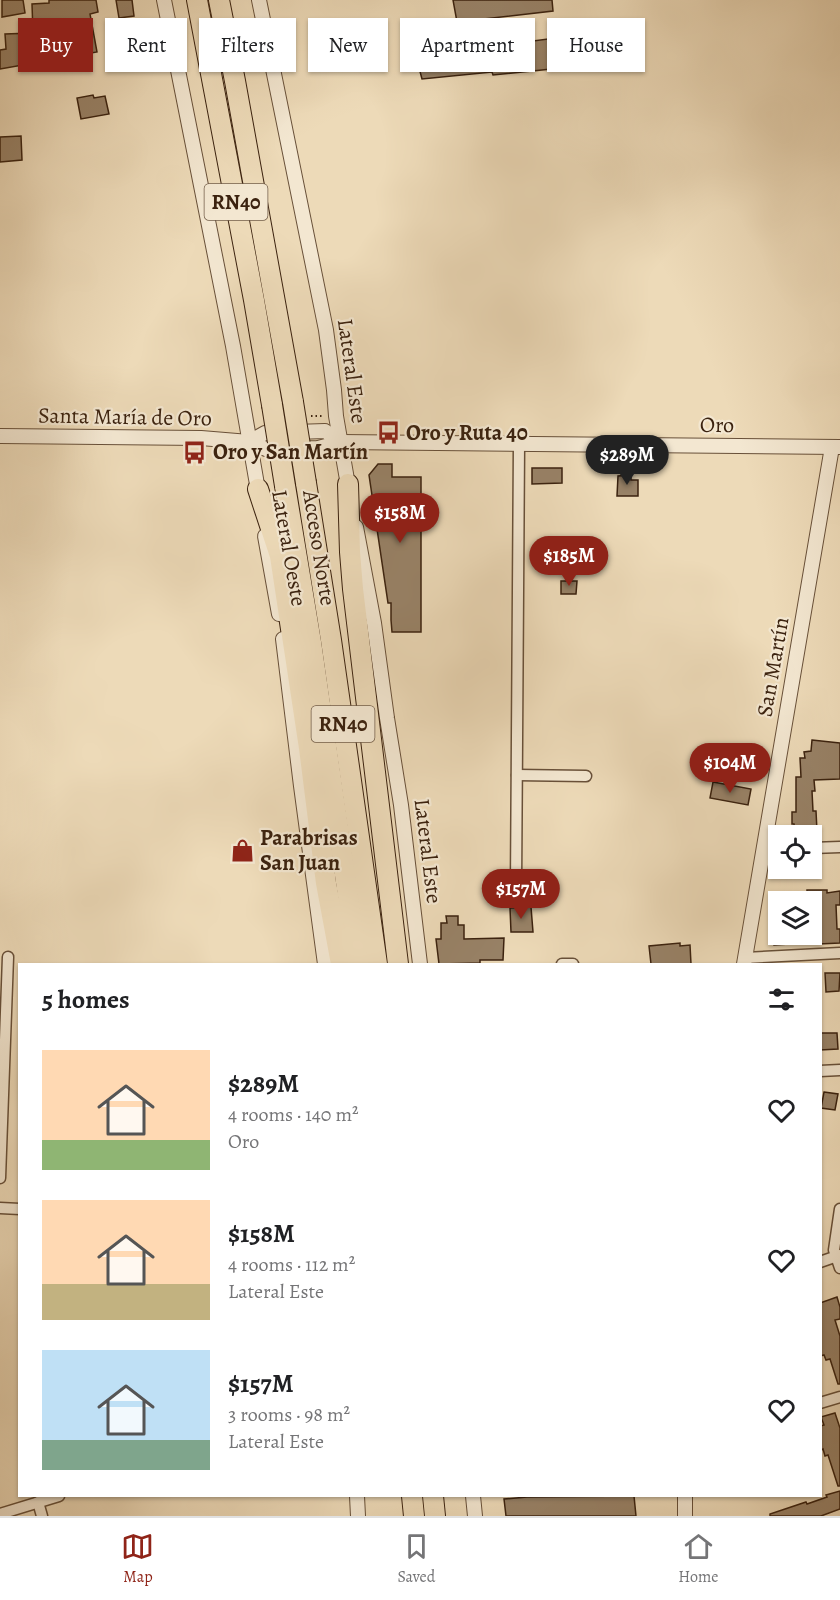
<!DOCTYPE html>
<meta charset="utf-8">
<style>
body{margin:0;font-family:Alegreya,serif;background:#f2f2f2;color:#202124;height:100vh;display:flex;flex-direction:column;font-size:22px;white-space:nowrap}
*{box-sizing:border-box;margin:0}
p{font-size:20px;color:#757577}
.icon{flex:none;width:33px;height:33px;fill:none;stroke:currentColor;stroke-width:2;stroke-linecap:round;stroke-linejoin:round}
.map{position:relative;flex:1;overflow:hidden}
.details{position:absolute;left:18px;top:963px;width:804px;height:534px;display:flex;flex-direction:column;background:#fff;border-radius:0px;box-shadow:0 2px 4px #0004}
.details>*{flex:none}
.hud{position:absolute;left:18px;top:18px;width:804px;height:54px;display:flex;gap:12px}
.tools{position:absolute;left:768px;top:825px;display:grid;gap:12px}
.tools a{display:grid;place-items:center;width:54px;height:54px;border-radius:0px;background:#fff;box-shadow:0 2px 4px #0004;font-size:30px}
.price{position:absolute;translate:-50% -51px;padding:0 14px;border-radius:21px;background:#8f2418;color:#fff;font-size:20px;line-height:39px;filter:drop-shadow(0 2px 3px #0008)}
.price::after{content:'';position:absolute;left:50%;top:36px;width:18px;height:14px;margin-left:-9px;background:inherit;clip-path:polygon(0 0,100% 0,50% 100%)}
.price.current{background:#222;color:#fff}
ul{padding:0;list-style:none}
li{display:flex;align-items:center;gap:18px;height:150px;padding:0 24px}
li span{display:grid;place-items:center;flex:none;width:168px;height:120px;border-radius:0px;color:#555}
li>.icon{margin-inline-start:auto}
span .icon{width:72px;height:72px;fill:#fffc;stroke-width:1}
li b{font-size:26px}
h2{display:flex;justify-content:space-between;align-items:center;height:72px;padding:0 24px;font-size:26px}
.pill{padding:0 21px;border-radius:0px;background:#fff;box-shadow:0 2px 4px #0004;font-size:21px;line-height:54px}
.pill.current{background:#8f2418;color:#fff}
.tabs{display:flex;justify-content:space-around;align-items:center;height:84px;border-top:2px solid #e0e0e0;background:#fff;font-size:16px;color:#757577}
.tabs a{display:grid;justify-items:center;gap:3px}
.tabs .current{color:#8f2418}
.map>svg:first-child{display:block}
.building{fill:#988267;stroke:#3b220f;stroke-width:1.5}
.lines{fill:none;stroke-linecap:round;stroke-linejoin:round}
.minor-casing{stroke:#685039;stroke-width:13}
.tertiary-casing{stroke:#685039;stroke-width:16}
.motorway-casing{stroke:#3b220f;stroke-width:22}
.path{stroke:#3b220f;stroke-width:2;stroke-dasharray:1.5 3;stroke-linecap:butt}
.minor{stroke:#f3e7d1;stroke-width:10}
.tertiary{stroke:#f3e7d1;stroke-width:14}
.motorway{stroke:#eddab8;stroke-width:20}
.motorway-bridge-casing{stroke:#3b220f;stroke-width:22;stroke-linecap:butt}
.motorway-bridge{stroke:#eddab8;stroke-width:20}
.labels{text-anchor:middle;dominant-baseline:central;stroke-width:4.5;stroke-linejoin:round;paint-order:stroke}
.shield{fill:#f3e7d1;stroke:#725d49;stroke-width:1.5}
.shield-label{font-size:21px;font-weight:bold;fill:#3b220f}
.street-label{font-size:22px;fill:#3b220f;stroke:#f3e7d1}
.poi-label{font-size:22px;font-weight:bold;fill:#3b220f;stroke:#f3e7d1;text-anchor:start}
</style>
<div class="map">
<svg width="840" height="1516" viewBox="0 0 840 1516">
<rect width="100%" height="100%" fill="#eddab8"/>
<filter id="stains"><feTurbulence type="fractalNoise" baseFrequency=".00333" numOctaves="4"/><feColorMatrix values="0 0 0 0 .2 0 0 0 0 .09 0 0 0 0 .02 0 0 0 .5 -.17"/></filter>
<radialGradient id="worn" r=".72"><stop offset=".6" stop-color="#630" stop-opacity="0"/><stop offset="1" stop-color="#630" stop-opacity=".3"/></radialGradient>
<!-- building -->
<g class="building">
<polygon points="2,0 23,0 25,13 2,17"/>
<polygon points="49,0 96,0 98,12 90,14 97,52 0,69 0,50 6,49 5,34 33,33 32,4 49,3"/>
<polygon points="116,0 132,0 134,16 119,18"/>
<polygon points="453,0 552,0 553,11 457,22"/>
<polygon points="586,34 590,65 493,75 492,72 422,79 418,64 489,54 488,47"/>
<polygon points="93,95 94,98 105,96 109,114 81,119 77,98"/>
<polygon points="21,136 22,160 0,162 0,137"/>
<polygon points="378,464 392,464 392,477 421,477 421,632 392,632 391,620 391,603 388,603 369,475"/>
<polygon points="532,468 562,468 562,483 532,484"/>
<polygon points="631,475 631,480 638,480 638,496 617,496 618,476"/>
<polygon points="561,581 577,581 576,594 561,594"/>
<polygon points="812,740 840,743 840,779 814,780 815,791 812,791 813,811 816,811 817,831 795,832 794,824 792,824 792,812 796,812 796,777 801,777 800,758 805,758 804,752 811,751"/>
<polygon points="713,782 751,789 748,805 710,798"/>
<polygon points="807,890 827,890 827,893 840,891 840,905 836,905 837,929 840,929 840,943 819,944 819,943 812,943 812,902 807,902"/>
<polygon points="531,907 533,932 511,932 510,908"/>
<polygon points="446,916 458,916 458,925 464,925 464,939 504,938 503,960 480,960 480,963 439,964 436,939 441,939 441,923 447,923"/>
<polygon points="773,934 806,934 806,943 774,945"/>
<polygon points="680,943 680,946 690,945 691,964 651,964 649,946"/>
<polygon points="825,973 840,973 839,991 826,992"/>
<polygon points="820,1033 837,1033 838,1049 820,1050"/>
<polygon points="824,1092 838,1094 835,1110 821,1108"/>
<polygon points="837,1297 840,1307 840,1319 835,1320 840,1336 840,1384 838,1384 830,1359 826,1360 824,1355 820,1356 820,1303"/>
<polygon points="835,1413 840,1428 840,1486 838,1486 828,1455 825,1456 823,1449 820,1451 820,1426 824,1425 821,1417"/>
<polygon points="840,1491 840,1509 821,1516 770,1516 770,1514 806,1502 807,1504 827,1497 826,1495"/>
<polygon points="527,1497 634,1496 636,1516 506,1516 504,1499"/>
</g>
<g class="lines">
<defs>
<g id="minor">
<polyline points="517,775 586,776"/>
<polyline points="812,848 840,847"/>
<polyline points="763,849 778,849"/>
<polyline points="516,886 519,444"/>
<polyline points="745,958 840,953"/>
<polyline points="562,964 573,964"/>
<polyline points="820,1071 840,1070"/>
<polyline points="0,1178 8,957"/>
<polyline points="0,1208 20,1209"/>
<polyline points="840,1209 834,1250 840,1268"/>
<polyline points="820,1262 840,1255"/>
<polyline points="820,1403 840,1397"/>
<polyline points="38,1502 42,1516"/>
<polyline points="0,1514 59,1496"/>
</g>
<g id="tertiary">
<polyline points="164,0 233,346 259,496"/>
<polyline points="259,0 326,330 334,390 336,416 349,491"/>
<polyline points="0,436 201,438 249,442 266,449 318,448 341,442 840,447"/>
<polyline points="249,442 265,433 325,431 341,442"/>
<polyline points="356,527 374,623 387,718 401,805 420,964"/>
<polyline points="265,536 279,614"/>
<polyline points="283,639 301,786 325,964"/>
<polyline points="744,964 832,447"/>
<polyline points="357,1496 358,1516"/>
<polyline points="473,1496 475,1516"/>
<polyline points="685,1496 685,1516"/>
</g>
<g id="motorway">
<polyline points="197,0 254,300 272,405"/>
<polyline points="219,0 235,81 293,402"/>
<polyline points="306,483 331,640 377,964"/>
<polyline points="348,484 350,552 353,589 398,964"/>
<polyline points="285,486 311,642 358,964"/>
<polyline points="258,489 280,556 309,748 326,883 341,964"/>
<polyline points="412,1496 414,1516"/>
<polyline points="433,1496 435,1516"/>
</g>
</defs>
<!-- minor casing -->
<use href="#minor" class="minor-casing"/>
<!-- tertiary casing -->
<use href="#tertiary" class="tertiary-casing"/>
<!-- motorway casing -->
<use href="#motorway" class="motorway-casing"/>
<!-- path -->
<polyline class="path" points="311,416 323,416"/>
<!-- minor -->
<use href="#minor" class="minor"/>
<!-- tertiary -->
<use href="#tertiary" class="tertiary"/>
<!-- motorway -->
<use href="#motorway" class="motorway"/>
<defs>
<g id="motorway-bridge">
<polyline points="293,402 306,483"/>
<polyline points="272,405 285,486"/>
</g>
</defs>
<!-- motorway-bridge casing -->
<use href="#motorway-bridge" class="motorway-bridge-casing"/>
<!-- motorway-bridge -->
<use href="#motorway-bridge" class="motorway-bridge"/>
</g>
<!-- icons -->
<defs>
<symbol id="bus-bare" viewBox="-9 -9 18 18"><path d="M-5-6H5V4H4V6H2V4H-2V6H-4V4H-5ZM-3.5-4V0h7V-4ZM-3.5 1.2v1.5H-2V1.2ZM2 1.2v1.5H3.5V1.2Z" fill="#8f2418" stroke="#f3e7d1" stroke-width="2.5" paint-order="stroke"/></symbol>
<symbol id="shop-bare" viewBox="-9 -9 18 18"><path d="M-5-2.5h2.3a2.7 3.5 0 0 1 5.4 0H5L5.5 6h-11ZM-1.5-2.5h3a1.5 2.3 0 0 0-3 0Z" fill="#8f2418" stroke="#f3e7d1" stroke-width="2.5" paint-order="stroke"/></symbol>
</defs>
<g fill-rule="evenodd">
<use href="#bus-bare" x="372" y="416" width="33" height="33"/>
<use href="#bus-bare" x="178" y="436" width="33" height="33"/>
<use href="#shop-bare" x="226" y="834" width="33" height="33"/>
</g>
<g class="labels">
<!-- shield labels -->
<g class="shield">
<rect x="204.5" y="184" width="63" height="36" rx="4.5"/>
<rect x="311.5" y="706" width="63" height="36" rx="4.5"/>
</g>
<g class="shield-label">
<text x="236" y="202">RN40</text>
<text x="343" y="724">RN40</text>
</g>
<!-- street labels -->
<g class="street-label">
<text transform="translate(352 371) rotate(82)">Lateral Este</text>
<text transform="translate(125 417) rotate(1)">Santa María de Oro</text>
<text transform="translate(717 425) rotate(1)">Oro</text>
<text transform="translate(289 548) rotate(80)">Lateral Oeste</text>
<text transform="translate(319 548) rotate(81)">Acceso Norte</text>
<text transform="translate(773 667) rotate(-80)">San Martín</text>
<text transform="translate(428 851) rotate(83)">Lateral Este</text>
</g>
<!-- poi labels -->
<g class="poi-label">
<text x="406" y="433">Oro y Ruta 40</text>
<text x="213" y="452">Oro y San Martín</text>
<text x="260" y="838">Parabrisas<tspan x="260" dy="25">San Juan</tspan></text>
</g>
</g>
<rect width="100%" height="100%" filter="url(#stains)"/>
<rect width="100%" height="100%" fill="url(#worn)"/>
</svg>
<div class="tools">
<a><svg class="icon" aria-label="locate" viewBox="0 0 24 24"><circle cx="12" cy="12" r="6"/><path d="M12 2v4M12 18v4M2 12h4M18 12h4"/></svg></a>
<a><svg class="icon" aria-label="layers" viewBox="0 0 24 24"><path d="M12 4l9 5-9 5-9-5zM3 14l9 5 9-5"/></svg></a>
</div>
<b class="price current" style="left:627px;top:486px">$289M</b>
<b class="price" style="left:400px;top:544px">$158M</b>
<b class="price" style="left:569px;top:587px">$185M</b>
<b class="price" style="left:730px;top:794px">$104M</b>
<b class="price" style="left:521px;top:920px">$157M</b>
<div class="hud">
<a class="pill current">Buy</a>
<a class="pill">Rent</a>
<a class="pill">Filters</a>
<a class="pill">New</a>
<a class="pill">Apartment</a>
<a class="pill">House</a>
</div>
<section class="details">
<h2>5 homes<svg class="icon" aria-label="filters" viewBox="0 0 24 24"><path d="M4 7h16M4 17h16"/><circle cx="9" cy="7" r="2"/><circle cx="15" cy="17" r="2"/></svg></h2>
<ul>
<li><span style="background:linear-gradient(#ffd9b3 75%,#8fb573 0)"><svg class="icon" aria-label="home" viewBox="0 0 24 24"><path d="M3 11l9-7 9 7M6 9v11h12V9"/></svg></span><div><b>$289M</b><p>4 rooms · 140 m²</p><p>Oro</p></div><svg class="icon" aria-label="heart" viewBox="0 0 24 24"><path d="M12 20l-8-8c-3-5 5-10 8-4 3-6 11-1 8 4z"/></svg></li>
<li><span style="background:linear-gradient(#ffd9b3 70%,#c2b280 0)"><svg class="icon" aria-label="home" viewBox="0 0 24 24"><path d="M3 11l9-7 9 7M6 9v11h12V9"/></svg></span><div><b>$158M</b><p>4 rooms · 112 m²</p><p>Lateral Este</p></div><svg class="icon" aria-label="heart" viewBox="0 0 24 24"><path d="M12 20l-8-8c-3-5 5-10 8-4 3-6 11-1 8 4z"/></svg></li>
<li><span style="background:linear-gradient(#bfe0f5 75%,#7fa58c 0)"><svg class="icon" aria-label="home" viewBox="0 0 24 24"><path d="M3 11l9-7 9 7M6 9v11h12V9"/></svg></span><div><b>$157M</b><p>3 rooms · 98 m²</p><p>Lateral Este</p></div><svg class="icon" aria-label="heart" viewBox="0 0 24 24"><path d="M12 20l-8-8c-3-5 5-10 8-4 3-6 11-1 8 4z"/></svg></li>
</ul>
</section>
</div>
<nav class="tabs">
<a class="current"><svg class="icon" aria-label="map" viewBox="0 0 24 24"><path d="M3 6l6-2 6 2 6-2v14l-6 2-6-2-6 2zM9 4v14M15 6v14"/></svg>Map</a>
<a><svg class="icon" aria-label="saved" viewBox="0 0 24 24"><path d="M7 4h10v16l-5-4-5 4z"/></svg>Saved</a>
<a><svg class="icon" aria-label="home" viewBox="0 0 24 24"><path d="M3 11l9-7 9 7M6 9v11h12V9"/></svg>Home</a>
</nav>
